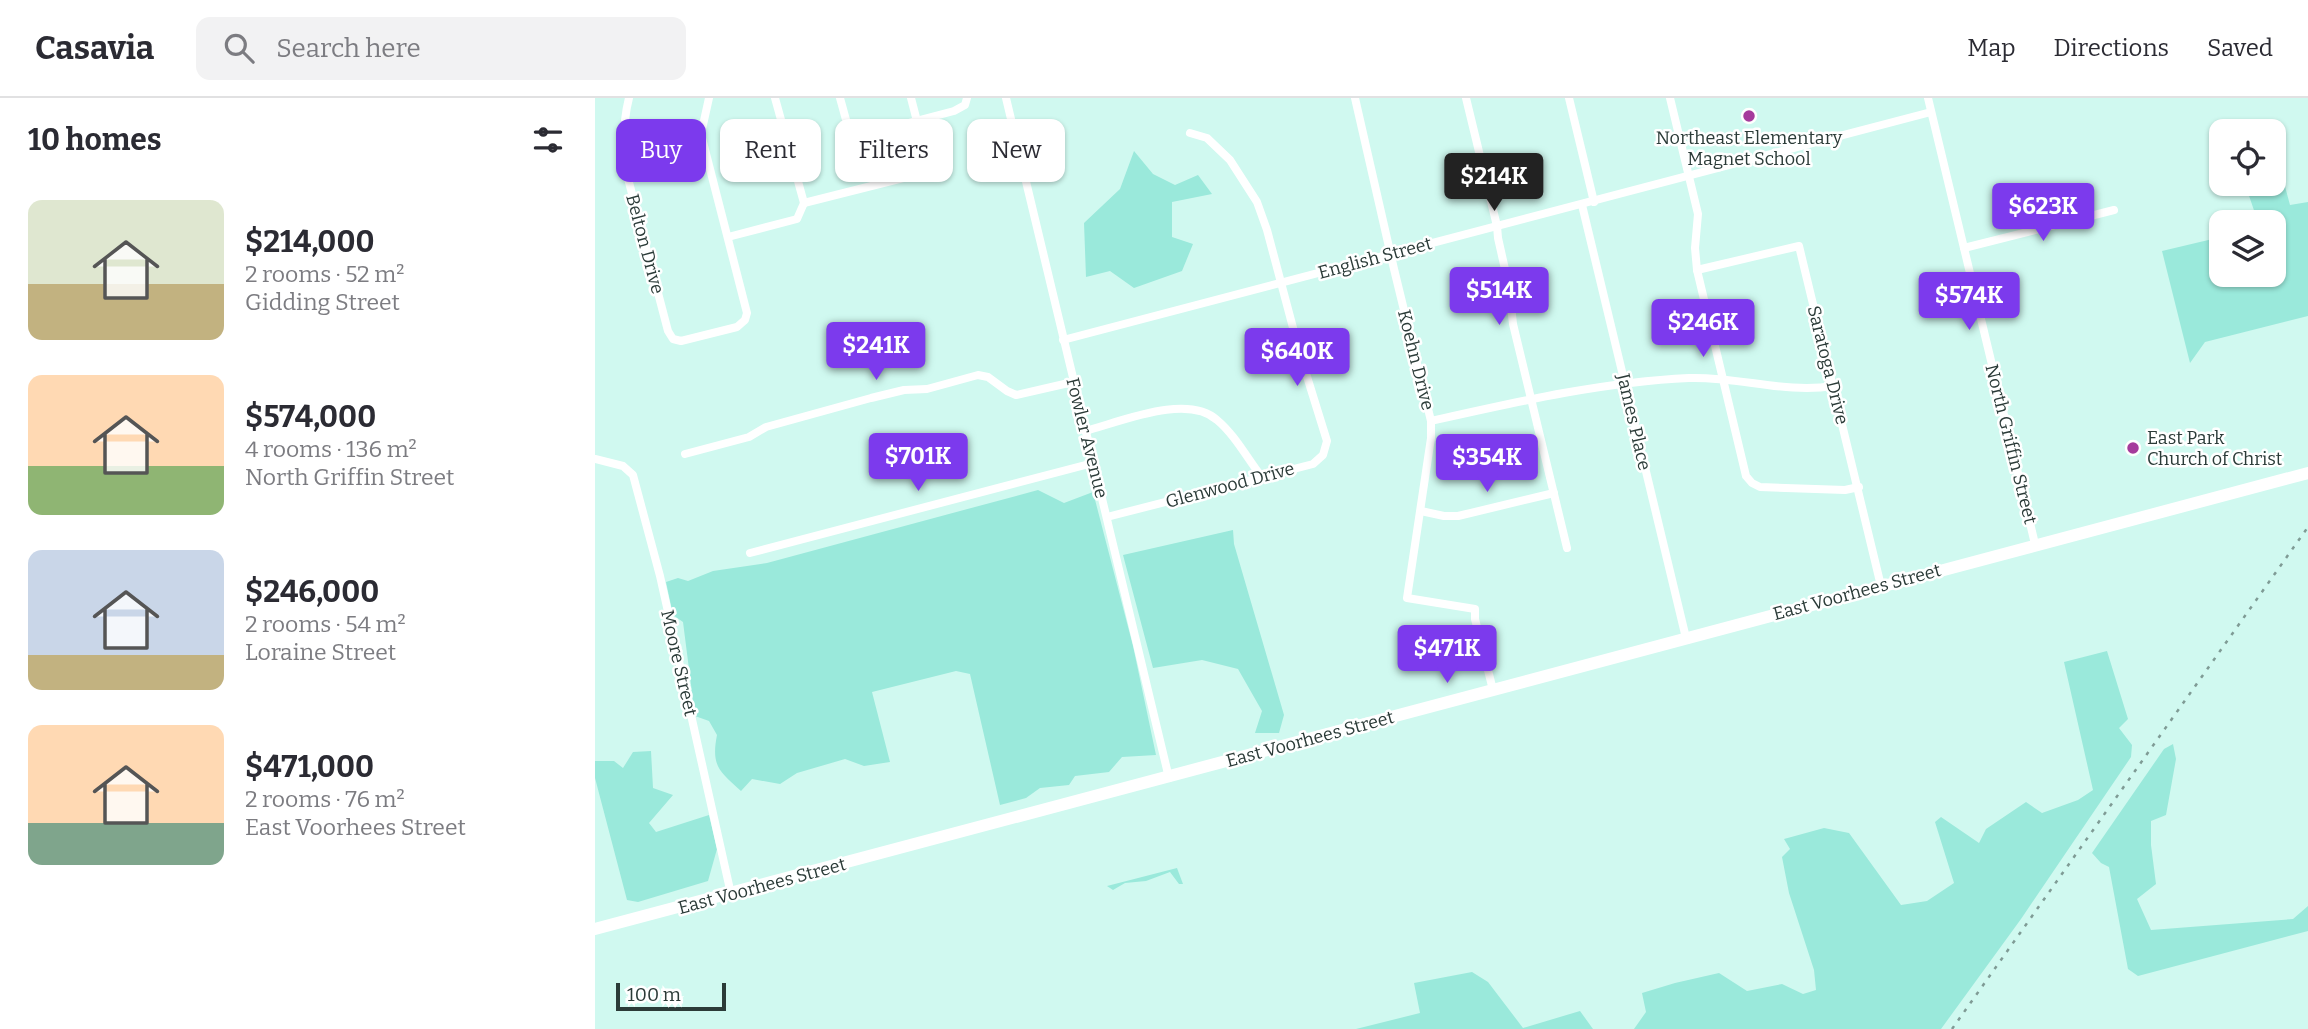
<!DOCTYPE html>
<meta charset="utf-8">
<style>
body{margin:0;font-family:Bitter,serif;background:#f2f2f3;color:#2b2b33;height:100vh;display:flex;flex-direction:column;font-size:26px;white-space:nowrap}
*{box-sizing:border-box;margin:0}
p{font-size:23px;color:#7c7c81}
.icon{flex:none;width:38px;height:38px;fill:none;stroke:currentColor;stroke-width:2;stroke-linecap:round;stroke-linejoin:round}
.map{position:relative;flex:1;overflow:hidden}
.details{display:flex;flex-direction:column;background:#fff;width:595px}
.details>*{flex:none}
.top-card{position:absolute;left:21px;top:21px;width:665px;height:63px;display:flex;gap:14px}
.controls{position:absolute;left:1614px;top:21px;display:grid;gap:14px}
.controls a{display:grid;place-items:center;width:77px;height:77px;border-radius:14px;background:#fff;box-shadow:0 2px 5px #0004;font-size:35px}
.scale{position:absolute;left:21px;bottom:18px;width:110px;box-sizing:border-box;padding-left:7px;border:4px solid #2b3b38;border-top:0;font-size:19px;line-height:24px;white-space:nowrap;color:#2b3b38;-webkit-text-stroke:5px #fff;paint-order:stroke}
.price{position:absolute;translate:-50% -60px;padding:0 16px;border-radius:7px;background:#7c3aed;color:#fff;font-size:23px;line-height:46px;filter:drop-shadow(0 2px 4px #0008)}
.price::after{content:'';position:absolute;left:50%;top:42px;width:21px;height:16px;margin-left:-10px;background:inherit;clip-path:polygon(0 0,100% 0,50% 100%)}
.price.active{background:#222;color:#fff}
ul{padding:0;list-style:none}
li{display:flex;align-items:center;gap:21px;height:175px;padding:0 28px}
li span{display:grid;place-items:center;flex:none;width:196px;height:140px;border-radius:14px;color:#555}
li>.icon{margin-inline-start:auto}
span .icon{width:84px;height:84px;fill:#fffc;stroke-width:1}
li b{font-size:30px}
h2{display:flex;justify-content:space-between;align-items:center;height:84px;padding:0 28px;font-size:30px}
.pill{padding:0 24px;border-radius:14px;background:#fff;box-shadow:0 2px 5px #0004;font-size:24px;line-height:63px}
.pill.active{background:#7c3aed;color:#fff}
header{display:flex;align-items:center;gap:42px;box-sizing:border-box;height:98px;padding:0 35px;background:#fff;border-bottom:2px solid #e1e1e2}
header strong{font-size:33px}
nav{display:flex;gap:38px;margin-inline-start:auto;font-size:24px}
.search{width:490px;height:63px;background:#f2f2f3;display:flex;align-items:center;gap:18px;box-sizing:border-box;padding:0 24px;border-radius:14px;color:#7c7c81;font-size:26px}
main{display:flex;flex:1;min-height:0}
.map>svg:first-child{display:block}
.green{fill:#9ae9db}
.lines{fill:none;stroke-linecap:round;stroke-linejoin:round}
.street{stroke:#fff;stroke-width:8}
.secondary{stroke:#fff;stroke-width:12}
.rail{stroke:#7f9b95;stroke-width:2.5;stroke-dasharray:3.5 7;stroke-linecap:butt}
.poi-dot{fill:#a53b9c;stroke:#fff;stroke-width:2.5}
.labels{text-anchor:middle;dominant-baseline:central;stroke-width:5;stroke-linejoin:round;paint-order:stroke}
.poi-label{font-size:18px;fill:#2b3b38;stroke:#fff}
.street-label{font-size:18px;fill:#2b3b38;stroke:#fff}
</style>
<header>
<strong>Casavia</strong>
<div class="search"><svg class="icon" aria-label="search" viewBox="0 0 24 24"><circle cx="10" cy="10" r="6"/><path d="M15 15l6 6"/></svg>Search here</div>
<nav><a>Map</a><a>Directions</a><a>Saved</a></nav>
</header>
<main>
<section class="details">
<h2>10 homes<svg class="icon" aria-label="filters" viewBox="0 0 24 24"><path d="M4 7h16M4 17h16"/><circle cx="9" cy="7" r="2"/><circle cx="15" cy="17" r="2"/></svg></h2>
<ul>
<li><span style="background:linear-gradient(#dfe7d0 60%,#c2b280 0)"><svg class="icon" aria-label="home" viewBox="0 0 24 24"><path d="M3 11l9-7 9 7M6 9v11h12V9"/></svg></span><div><b>$214,000</b><p>2 rooms · 52 m²</p><p>Gidding Street</p></div></li>
<li><span style="background:linear-gradient(#ffd9b3 65%,#8fb573 0)"><svg class="icon" aria-label="home" viewBox="0 0 24 24"><path d="M3 11l9-7 9 7M6 9v11h12V9"/></svg></span><div><b>$574,000</b><p>4 rooms · 136 m²</p><p>North Griffin Street</p></div></li>
<li><span style="background:linear-gradient(#c9d6e8 75%,#c2b280 0)"><svg class="icon" aria-label="home" viewBox="0 0 24 24"><path d="M3 11l9-7 9 7M6 9v11h12V9"/></svg></span><div><b>$246,000</b><p>2 rooms · 54 m²</p><p>Loraine Street</p></div></li>
<li><span style="background:linear-gradient(#ffd9b3 70%,#7fa58c 0)"><svg class="icon" aria-label="home" viewBox="0 0 24 24"><path d="M3 11l9-7 9 7M6 9v11h12V9"/></svg></span><div><b>$471,000</b><p>2 rooms · 76 m²</p><p>East Voorhees Street</p></div></li>
</ul>
</section>
<div class="map">
<svg width="1713" height="931" viewBox="0 0 1713 931">
<rect width="100%" height="100%" fill="#d0f9f0"/>
<!-- green -->
<g class="green">
<polygon points="1678,44 1695,107 1713,104 1713,218 1610,244 1595,265 1567,153 1626,139 1626,177 1678,177 1678,124 1663,124 1650,86 1678,86"/>
<polygon points="539,53 558,76 580,87 603,77 617,96 577,104 577,139 598,146 587,173 539,190 515,173 491,179 489,125 525,91"/>
<path d="M443,392l26,13 29,-11 40,154 23,109 -34,2 -13,15 -34,4 -6,9 -29,3 -14,10 -26,7 -30,-131 -14,-3 -84,21 18,70 -26,4 -19,-7 -48,14 -17,11 -28,-5 -11,12c-22,-20 -30,-25 -24,-56l-8,-14 -14,-5 -12,-94 -10,-7 -7,-33 12,-4 10,3 25,-10 54,-8z"/>
<polygon points="638,432 639,446 689,617 684,635 660,635 667,613 643,571 607,562 558,570 528,457"/>
<polygon points="1512,553 1533,621 1524,630 1537,647 1536,659 1426,821 1346,931 1039,931 1051,914 1047,895 1080,885 1124,875 1152,893 1187,886 1208,896 1221,892 1219,872 1194,795 1187,759 1195,751 1189,741 1229,730 1254,735 1306,807 1332,803 1359,785 1340,724 1346,719 1384,745 1391,731 1431,704 1447,715 1483,702 1498,692 1469,564"/>
<polygon points="1578,646 1581,661 1571,717 1556,723 1556,747 1561,786 1542,801 1556,832 1698,821 1713,808 1713,833 1543,878 1533,871 1514,769 1506,765 1497,755 1569,651"/>
<polygon points="56,653 58,690 78,697 54,725 61,734 114,717 122,751 113,783 43,804 32,802 0,680 0,663 19,663 28,670 38,654"/>
<polygon points="582,770 588,786 584,786 575,774 551,783 530,785 518,792 512,788"/>
<polygon points="877,874 893,884 928,930 985,913 998,931 761,931 825,915 819,885"/>
</g>
<g class="lines">
<!-- street -->
<g class="street">
<path d="M34,0c-6,23 -6,46 -4,69l43,164 5,8 8,2 56,-14 8,-7 2,-7 -46,-179 8,-36"/>
<polyline points="245,0 256,40 359,13 370,7 372,0"/>
<polyline points="411,0 574,680"/>
<polyline points="760,0 799,171 836,323 836,340 812,500 880,511 880,521 898,592"/>
<polyline points="871,0 902,128 903,140 914,189 918,226 972,450"/>
<polyline points="974,0 999,104"/>
<polyline points="1075,0 1103,116 1100,150 1102,172 1151,378 1157,385 1165,389 1250,392 1264,389"/>
<polyline points="1333,0 1440,446"/>
<polyline points="209,105 324,76 331,71 332,62 316,0"/>
<polyline points="987,107 1091,540"/>
<polyline points="133,139 202,121 209,105 180,0"/>
<polyline points="1369,150 1519,112"/>
<polyline points="1102,172 1204,148 1286,488"/>
<polyline points="468,242 1336,14"/>
<path d="M836,323c85,-19 171,-39 258,-43 48,-2 97,16 144,8"/>
<path d="M490,333c35,-9 102,-38 132,-11 18,15 30,38 44,56"/>
<polyline points="90,356 154,339 171,329 276,300 309,292 332,291 383,277 393,279 412,293 421,297 478,284"/>
<polyline points="0,361 28,368 38,377 65,478 136,796"/>
<polyline points="826,413 849,418 863,418 959,395"/>
<polyline points="512,419 718,366 728,357 732,343 705,256 672,132 662,104 635,62 612,40 595,35"/>
<polyline points="155,455 498,365"/>
</g>
<!-- secondary -->
<polyline class="secondary" points="0,831 1713,375"/>
<!-- rail -->
<polyline class="rail" points="1357,931 1713,429"/>
</g>
<!-- markers -->
<g class="poi-dot">
<circle cx="1154" cy="18" r="7"/>
<circle cx="1538" cy="350" r="7"/>
</g>
<g class="labels">
<!-- poi labels -->
<g class="poi-label">
<text x="1154" y="40">Northeast Elementary<tspan x="1154" dy="21">Magnet School</tspan></text>
<text x="1552" y="340" text-anchor="start">East Park<tspan x="1552" dy="21">Church of Christ</tspan></text>
</g>
<!-- street labels -->
<g class="street-label">
<text transform="translate(50 146) rotate(75)">Belton Drive</text>
<text transform="translate(780 160) rotate(-15)">English Street</text>
<text transform="translate(821 262) rotate(76)">Koehn Drive</text>
<text transform="translate(1233 267) rotate(76)">Saratoga Drive</text>
<text transform="translate(1039 324) rotate(77)">James Place</text>
<text transform="translate(492 340) rotate(76)">Fowler Avenue</text>
<text transform="translate(1416 346) rotate(76)">North Griffin Street</text>
<text transform="translate(635 387) rotate(-15)">Glenwood Drive</text>
<text transform="translate(1262 494) rotate(-15)">East Voorhees Street</text>
<text transform="translate(84 565) rotate(77)">Moore Street</text>
<text transform="translate(715 641) rotate(-15)">East Voorhees Street</text>
<text transform="translate(167 788) rotate(-15)">East Voorhees Street</text>
</g>
</g>
</svg>
<div class="controls">
<a><svg class="icon" aria-label="locate" viewBox="0 0 24 24"><circle cx="12" cy="12" r="6"/><path d="M12 2v4M12 18v4M2 12h4M18 12h4"/></svg></a>
<a><svg class="icon" aria-label="layers" viewBox="0 0 24 24"><path d="M12 4l9 5-9 5-9-5zM3 14l9 5 9-5"/></svg></a>
</div>
<div class="scale">100 m</div>
<b class="price active" style="left:899px;top:115px">$214K</b>
<b class="price" style="left:1448px;top:145px">$623K</b>
<b class="price" style="left:904px;top:229px">$514K</b>
<b class="price" style="left:1374px;top:234px">$574K</b>
<b class="price" style="left:1108px;top:261px">$246K</b>
<b class="price" style="left:281px;top:284px">$241K</b>
<b class="price" style="left:702px;top:290px">$640K</b>
<b class="price" style="left:323px;top:395px">$701K</b>
<b class="price" style="left:892px;top:396px">$354K</b>
<b class="price" style="left:852px;top:587px">$471K</b>
<div class="top-card">
<a class="pill active">Buy</a>
<a class="pill">Rent</a>
<a class="pill">Filters</a>
<a class="pill">New</a>
</div>
</div>
</main>
